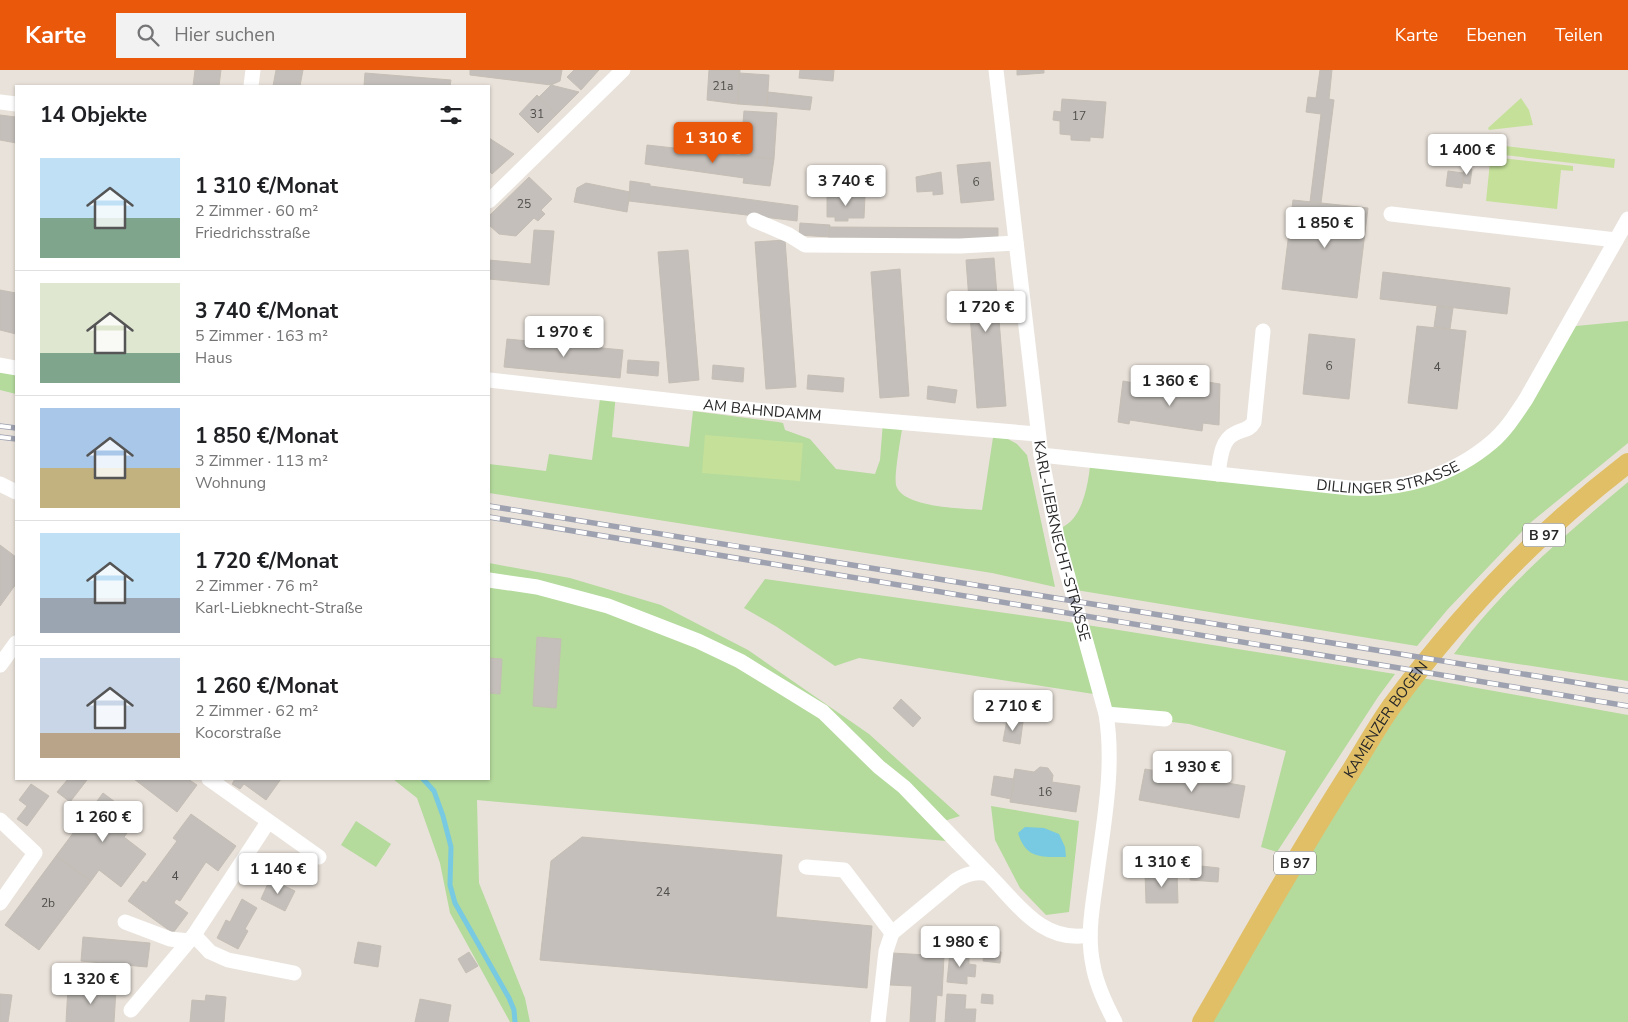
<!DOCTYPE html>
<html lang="de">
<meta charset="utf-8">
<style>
body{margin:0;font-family:"Nunito Sans",sans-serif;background:#f2f2f2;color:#202124;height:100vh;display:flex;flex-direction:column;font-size:19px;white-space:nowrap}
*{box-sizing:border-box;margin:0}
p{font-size:16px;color:#757577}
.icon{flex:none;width:28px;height:28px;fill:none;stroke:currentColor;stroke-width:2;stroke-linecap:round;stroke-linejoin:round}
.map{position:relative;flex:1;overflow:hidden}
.sheet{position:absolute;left:15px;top:15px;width:475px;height:695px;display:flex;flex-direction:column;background:#fff;border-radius:0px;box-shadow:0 1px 4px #0004}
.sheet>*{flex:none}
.price{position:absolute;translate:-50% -42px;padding:0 11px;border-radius:5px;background:#fff;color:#222;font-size:16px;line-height:32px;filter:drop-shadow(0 1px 2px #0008)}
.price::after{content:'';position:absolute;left:50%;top:30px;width:15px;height:11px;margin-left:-8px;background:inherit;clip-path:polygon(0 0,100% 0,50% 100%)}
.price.active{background:#ea580c;color:#fff}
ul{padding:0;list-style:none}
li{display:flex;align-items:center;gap:15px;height:125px;padding:0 25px}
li+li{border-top:1px solid #e0e0e0}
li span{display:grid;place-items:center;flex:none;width:140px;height:100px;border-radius:0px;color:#555}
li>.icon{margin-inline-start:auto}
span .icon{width:60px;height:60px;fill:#fffc;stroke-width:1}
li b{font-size:21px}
h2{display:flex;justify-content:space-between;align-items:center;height:60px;padding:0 25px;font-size:21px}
header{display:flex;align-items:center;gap:30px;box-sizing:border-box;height:70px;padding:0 25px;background:#ea580c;color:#fff}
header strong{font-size:24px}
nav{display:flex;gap:28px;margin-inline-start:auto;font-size:18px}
.search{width:350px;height:45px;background:#f2f2f2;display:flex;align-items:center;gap:12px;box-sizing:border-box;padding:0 18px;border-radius:0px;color:#757577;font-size:19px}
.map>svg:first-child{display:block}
.green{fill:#b4da9c}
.pitch{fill:#c5e199}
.water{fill:#77cae1}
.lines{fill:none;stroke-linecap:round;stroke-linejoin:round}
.stream{stroke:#77cae1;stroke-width:5}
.building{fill:#c4bfba;stroke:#c4beb5}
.minor{stroke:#fff;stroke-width:15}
.major{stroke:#e1bf67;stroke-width:20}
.rail-casing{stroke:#9ea2b0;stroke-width:5.5}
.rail{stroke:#fff;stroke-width:4;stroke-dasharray:11;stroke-linecap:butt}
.labels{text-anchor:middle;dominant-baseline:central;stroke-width:4;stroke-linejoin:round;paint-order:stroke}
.number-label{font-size:12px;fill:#4f4e4c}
.shield{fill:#fff;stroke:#686868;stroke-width:1}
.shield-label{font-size:14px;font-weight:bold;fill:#282828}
.street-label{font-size:15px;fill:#282828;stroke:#fff}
</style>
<header>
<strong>Karte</strong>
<div class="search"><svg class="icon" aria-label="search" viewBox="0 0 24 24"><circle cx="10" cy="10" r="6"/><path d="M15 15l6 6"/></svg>Hier suchen</div>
<nav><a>Karte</a><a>Ebenen</a><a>Teilen</a></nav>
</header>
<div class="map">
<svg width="1628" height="952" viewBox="0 0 1628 952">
<rect width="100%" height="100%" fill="#e9e2da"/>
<!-- green -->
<g class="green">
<path d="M1628,251v122l-98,80 -82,86 -31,37 -341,-56 -18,-60c4,-3 9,-5 13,-9 15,-15 19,-48 20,-68l232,28 74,1 78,-27 101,-129z"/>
<polygon points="0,295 16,299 16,324 0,320"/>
<path d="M601,321l15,2 -4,44 77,10 4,-36 85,11 5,1 2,7 25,9 26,30 39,5 5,-14 3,-38 20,1c-2,14 -9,51 -7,62 6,23 66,23 86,25l12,-79 23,13 10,11 28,132 -63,-14 -503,-80v-29l57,7 3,-17 43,6z"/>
<path d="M1628,412v199l-174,-27c49,-67 111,-119 174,-172z"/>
<polygon points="489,493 570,508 661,535 748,580 869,664 960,746 938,753 958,772 477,730 479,813 525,928 530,952 510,952 450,843 440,793 417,728 393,709 489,709"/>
<polygon points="765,509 1062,551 1395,604 1378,627 1277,782 1261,777 1286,681 1189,654 1106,644 1100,625 859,588 835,596 777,557 744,538"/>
<polygon points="1416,607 1628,645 1628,952 1205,952"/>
<polygon points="991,736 1079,751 1069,842 1046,845 1020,818 995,770"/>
<polygon points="356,751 391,774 376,797 341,775"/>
</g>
<!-- pitch -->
<g class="pitch">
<polygon points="1521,28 1529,40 1533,55 1489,60 1488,58"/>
<polygon points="1454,70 1615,89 1614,98 1453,79"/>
<polygon points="1465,84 1573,96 1573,101 1561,100 1557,139 1486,131 1490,92 1465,89"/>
<polygon points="705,365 803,373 800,411 702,403"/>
</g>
<!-- water -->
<path class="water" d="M1025,757l19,1 15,6 6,13 1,10c-25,0 -40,2 -48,-24z"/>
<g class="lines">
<!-- stream -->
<polyline class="stream" points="423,709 434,721 443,746 451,777 450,815 455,833 509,928 514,940 515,952"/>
</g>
<!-- building -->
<g class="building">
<polygon points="195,0 221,0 219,16 193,16"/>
<polygon points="276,0 303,0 300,16 273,16"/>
<polygon points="470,0 562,0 560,11 551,15 470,5"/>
<polygon points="574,0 599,0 581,20 567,7"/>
<polygon points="709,0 740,0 738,34 707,30"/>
<polygon points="800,0 834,0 833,11 799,8"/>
<polygon points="1017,0 1044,0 1044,3 1017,5"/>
<polygon points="1320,0 1332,0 1329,29 1334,30 1321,133 1310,132 1321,44 1306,42 1308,27 1316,28"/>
<polygon points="365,3 451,10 450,16 364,16"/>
<polygon points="739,3 769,5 767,36 738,34"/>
<polygon points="551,15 579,22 556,45 539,27"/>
<polygon points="768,22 812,27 810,40 767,36"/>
<polygon points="537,25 556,45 538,63 519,44"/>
<polygon points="1062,29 1106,32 1103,68 1090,67 1090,71 1071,70 1071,65 1060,64 1060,51 1053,50 1054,41 1061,42"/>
<polygon points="744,41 777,43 774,89 740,87"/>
<polygon points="0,45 16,47 16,73 0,70"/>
<polygon points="489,68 514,84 492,104 489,101"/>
<polygon points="647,75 774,89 770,116 743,113 744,108 645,94"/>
<polygon points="990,92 994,130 961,133 957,95"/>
<polygon points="1464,99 1472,99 1470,114 1463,113"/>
<polygon points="1448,101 1464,103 1462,118 1446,116"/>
<polygon points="941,102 943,124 933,125 933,121 917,122 916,107"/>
<polygon points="529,107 552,129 541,140 545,144 538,151 534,148 516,166 499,164 489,155 489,146"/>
<polygon points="630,111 650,114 650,116 798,136 797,151 629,131"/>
<polygon points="586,113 630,122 627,142 574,132 577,118"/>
<polygon points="827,125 865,126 864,148 848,148 848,151 835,151 835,147 827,147"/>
<polygon points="1293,130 1368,138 1357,228 1282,219"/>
<polygon points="800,153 830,155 829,167 799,165"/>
<polygon points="829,157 998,158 998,171 829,170"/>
<polygon points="534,160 554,161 549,215 489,209 489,190 531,194"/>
<polygon points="785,170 796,317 766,319 755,172"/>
<polygon points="688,180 699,310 669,313 658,182"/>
<polygon points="994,188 1006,336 977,338 966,190"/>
<polygon points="900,199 909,326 880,328 871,202"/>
<polygon points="1383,202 1510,218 1507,244 1380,229"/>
<polygon points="0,220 16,223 16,264 0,260"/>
<polygon points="1437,236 1453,238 1450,259 1434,257"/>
<polygon points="1417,256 1466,261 1457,339 1408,333"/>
<polygon points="1309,264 1355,269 1349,329 1303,324"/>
<polygon points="507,269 623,280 620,308 504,297"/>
<polygon points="628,290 659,292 658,306 627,303"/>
<polygon points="713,295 744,298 743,312 712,309"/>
<polygon points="808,305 844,308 843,322 807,319"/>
<polygon points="1123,311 1134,313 1133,317 1203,326 1208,312 1220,314 1219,355 1203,353 1202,361 1130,350 1129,354 1118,352"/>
<polygon points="928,316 957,320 955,333 927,329"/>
<polygon points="0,475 16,487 16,514 0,536"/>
<polygon points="537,567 561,569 556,638 533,636"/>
<polygon points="489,588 502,589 500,624 489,623"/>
<polygon points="901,629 921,648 913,657 893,638"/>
<polygon points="1007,650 1023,652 1020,674 1003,671"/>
<polygon points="1040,697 1048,698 1053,705 1052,712 1080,716 1076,742 1010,732 1015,699 1034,702"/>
<polygon points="1145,699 1245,716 1239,748 1139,730"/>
<polygon points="994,706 1014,709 1011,729 991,725"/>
<polygon points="68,709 87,710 70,732 57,722"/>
<polygon points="134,709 188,709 197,715 177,742"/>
<polygon points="235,709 281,709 266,730 244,714 240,719 232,714"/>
<polygon points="31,714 49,726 27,756 17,749 27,736 19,730"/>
<polygon points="103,723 138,749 124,767 146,784 121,817 99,800 91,811 56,786"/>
<polygon points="191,744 236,776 218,801 206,792 180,831 176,829 174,833 188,843 173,863 128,831 143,811 146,813 177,771 173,768"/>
<polygon points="582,767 782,785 776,847 872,856 867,918 540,890 551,791"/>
<polygon points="56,786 91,811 39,880 5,855"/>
<polygon points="1192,795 1219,798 1218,812 1190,810"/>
<polygon points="1177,802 1178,833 1146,833 1145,803"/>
<polygon points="270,809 295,821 285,841 261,829"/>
<polygon points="242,829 257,838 245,859 248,861 238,879 217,868 226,850 230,852"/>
<polygon points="83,867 150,873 147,897 81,891"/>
<polygon points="358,872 381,876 378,897 354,893"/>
<polygon points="984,881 1001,882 1000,893 983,891"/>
<polygon points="469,882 478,896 466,903 458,889"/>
<polygon points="950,882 969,884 969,894 976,895 975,907 967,906 967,914 947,912"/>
<polygon points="892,883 944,886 942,926 937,925 935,952 910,952 912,916 890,915"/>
<polygon points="68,917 116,920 114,952 66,952"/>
<polygon points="0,924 12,925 8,952 0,952"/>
<polygon points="947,924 966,925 965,939 976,939 975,952 945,952"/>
<polygon points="982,924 993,925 993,934 981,933"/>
<polygon points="206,925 226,927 224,952 190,952 192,930 205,931"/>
<polygon points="420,929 451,935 448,952 415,952"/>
</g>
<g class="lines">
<!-- minor -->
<g class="minor">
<path id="s1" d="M996,0l45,385 16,82 49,177c9,55 -3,112 -10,167 -4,28 -9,56 -3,84 3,19 13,40 22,57"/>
<polyline points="251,16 253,0"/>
<polyline points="0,32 16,34"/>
<polyline points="489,131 623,0"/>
<polyline points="1391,144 1616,170"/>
<polyline points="754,150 789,165 805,175 960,176 1016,173"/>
<polyline points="0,295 16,298"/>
<path id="s2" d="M489,310l266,30 282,24"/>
<path id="s3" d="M1041,385l309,33c52,3 102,-12 142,-46 14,-12 24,-28 34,-43l102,-180"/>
<path d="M1218,404c2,-13 3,-34 16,-40 8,-5 15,-3 20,-12l9,-91"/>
<polyline points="0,414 16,422"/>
<polyline points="489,510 537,517 608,536 698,571 740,591 823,642 879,697 904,717 988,804"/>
<polyline points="0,595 16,573"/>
<polyline points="1106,644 1165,649"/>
<polyline points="209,709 319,787"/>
<polyline points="0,750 35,783 0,833"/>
<polyline points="806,797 844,800 892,863"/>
<polyline points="125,852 170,869 189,871"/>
<polyline points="194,865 210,882 228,890 294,903"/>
<polyline points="131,940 194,865 268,752"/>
<path d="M878,952l8,-71 6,-18 64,-53c11,-6 20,-9 32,-6 29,29 54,70 102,61"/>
</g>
<!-- major -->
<path class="major" id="s4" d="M1202,952c49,-84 96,-169 149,-251 13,-21 26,-44 40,-64 67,-91 147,-175 237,-244"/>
<defs>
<g id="rail">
<polyline points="0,356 16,358"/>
<polyline points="0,367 16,369"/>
<polyline points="489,436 1628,621"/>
<polyline points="489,447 1628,636"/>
</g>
</defs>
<!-- rail casing -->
<use href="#rail" class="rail-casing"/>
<!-- rail -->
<use href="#rail" class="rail"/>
</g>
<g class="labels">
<!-- number labels -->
<g class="number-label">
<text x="723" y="16">21a</text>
<text x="537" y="44">31</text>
<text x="1079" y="46">17</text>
<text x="976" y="112">6</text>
<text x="524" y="134">25</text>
<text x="1329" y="296">6</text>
<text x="1437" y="297">4</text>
<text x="1045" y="722">16</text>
<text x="175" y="806">4</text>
<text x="663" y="822">24</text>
<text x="48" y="833">2b</text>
</g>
<!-- shield labels -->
<g class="shield">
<rect x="1523" y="453.5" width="42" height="23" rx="4"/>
<rect x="1274" y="781.5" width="42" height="23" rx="4"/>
</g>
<g class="shield-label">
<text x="1544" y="465">B 97</text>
<text x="1295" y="793">B 97</text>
</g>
<!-- street labels -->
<g class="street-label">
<text stroke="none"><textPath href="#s2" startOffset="275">AM BAHNDAMM</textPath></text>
<text stroke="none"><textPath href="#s3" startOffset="350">DILLINGER STRASSE</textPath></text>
<text stroke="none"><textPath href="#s1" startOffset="476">KARL-LIEBKNECHT-STRASSE</textPath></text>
<text stroke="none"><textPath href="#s4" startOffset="354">KAMENZER BOGEN</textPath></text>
</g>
</g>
</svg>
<b class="price active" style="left:713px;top:94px">1 310 €</b>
<b class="price" style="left:1467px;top:106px">1 400 €</b>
<b class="price" style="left:846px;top:137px">3 740 €</b>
<b class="price" style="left:1325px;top:179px">1 850 €</b>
<b class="price" style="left:986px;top:263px">1 720 €</b>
<b class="price" style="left:564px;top:288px">1 970 €</b>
<b class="price" style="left:1170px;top:337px">1 360 €</b>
<b class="price" style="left:1013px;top:662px">2 710 €</b>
<b class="price" style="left:1192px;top:723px">1 930 €</b>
<b class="price" style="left:103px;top:773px">1 260 €</b>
<b class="price" style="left:1162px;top:818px">1 310 €</b>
<b class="price" style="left:278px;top:825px">1 140 €</b>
<b class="price" style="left:960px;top:898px">1 980 €</b>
<b class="price" style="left:91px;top:935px">1 320 €</b>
<section class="sheet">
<h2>14 Objekte<svg class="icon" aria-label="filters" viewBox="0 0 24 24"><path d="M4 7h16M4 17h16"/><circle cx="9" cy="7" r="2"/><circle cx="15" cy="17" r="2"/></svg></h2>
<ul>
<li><span style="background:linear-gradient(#bfe0f5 60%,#7fa58c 0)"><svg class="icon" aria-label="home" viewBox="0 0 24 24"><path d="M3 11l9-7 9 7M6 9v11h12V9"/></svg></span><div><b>1 310 €/Monat</b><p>2 Zimmer · 60 m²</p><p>Friedrichsstraße</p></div></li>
<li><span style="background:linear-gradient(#dfe7d0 70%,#7fa58c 0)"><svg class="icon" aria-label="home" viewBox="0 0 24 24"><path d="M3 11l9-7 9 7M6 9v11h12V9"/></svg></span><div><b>3 740 €/Monat</b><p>5 Zimmer · 163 m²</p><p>Haus</p></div></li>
<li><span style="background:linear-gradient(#a9c7e8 60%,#c2b280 0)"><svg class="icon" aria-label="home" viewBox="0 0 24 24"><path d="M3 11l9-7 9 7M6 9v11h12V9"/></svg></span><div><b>1 850 €/Monat</b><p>3 Zimmer · 113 m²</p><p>Wohnung</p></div></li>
<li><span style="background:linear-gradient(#bfe0f5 65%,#9aa5b1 0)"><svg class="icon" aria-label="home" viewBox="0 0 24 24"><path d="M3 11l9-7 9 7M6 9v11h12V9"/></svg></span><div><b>1 720 €/Monat</b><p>2 Zimmer · 76 m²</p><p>Karl-Liebknecht-Straße</p></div></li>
<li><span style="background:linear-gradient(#c9d6e8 75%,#b9a48a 0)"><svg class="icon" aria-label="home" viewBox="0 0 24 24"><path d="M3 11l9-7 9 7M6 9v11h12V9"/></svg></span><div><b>1 260 €/Monat</b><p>2 Zimmer · 62 m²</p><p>Kocorstraße</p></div></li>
</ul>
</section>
</div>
